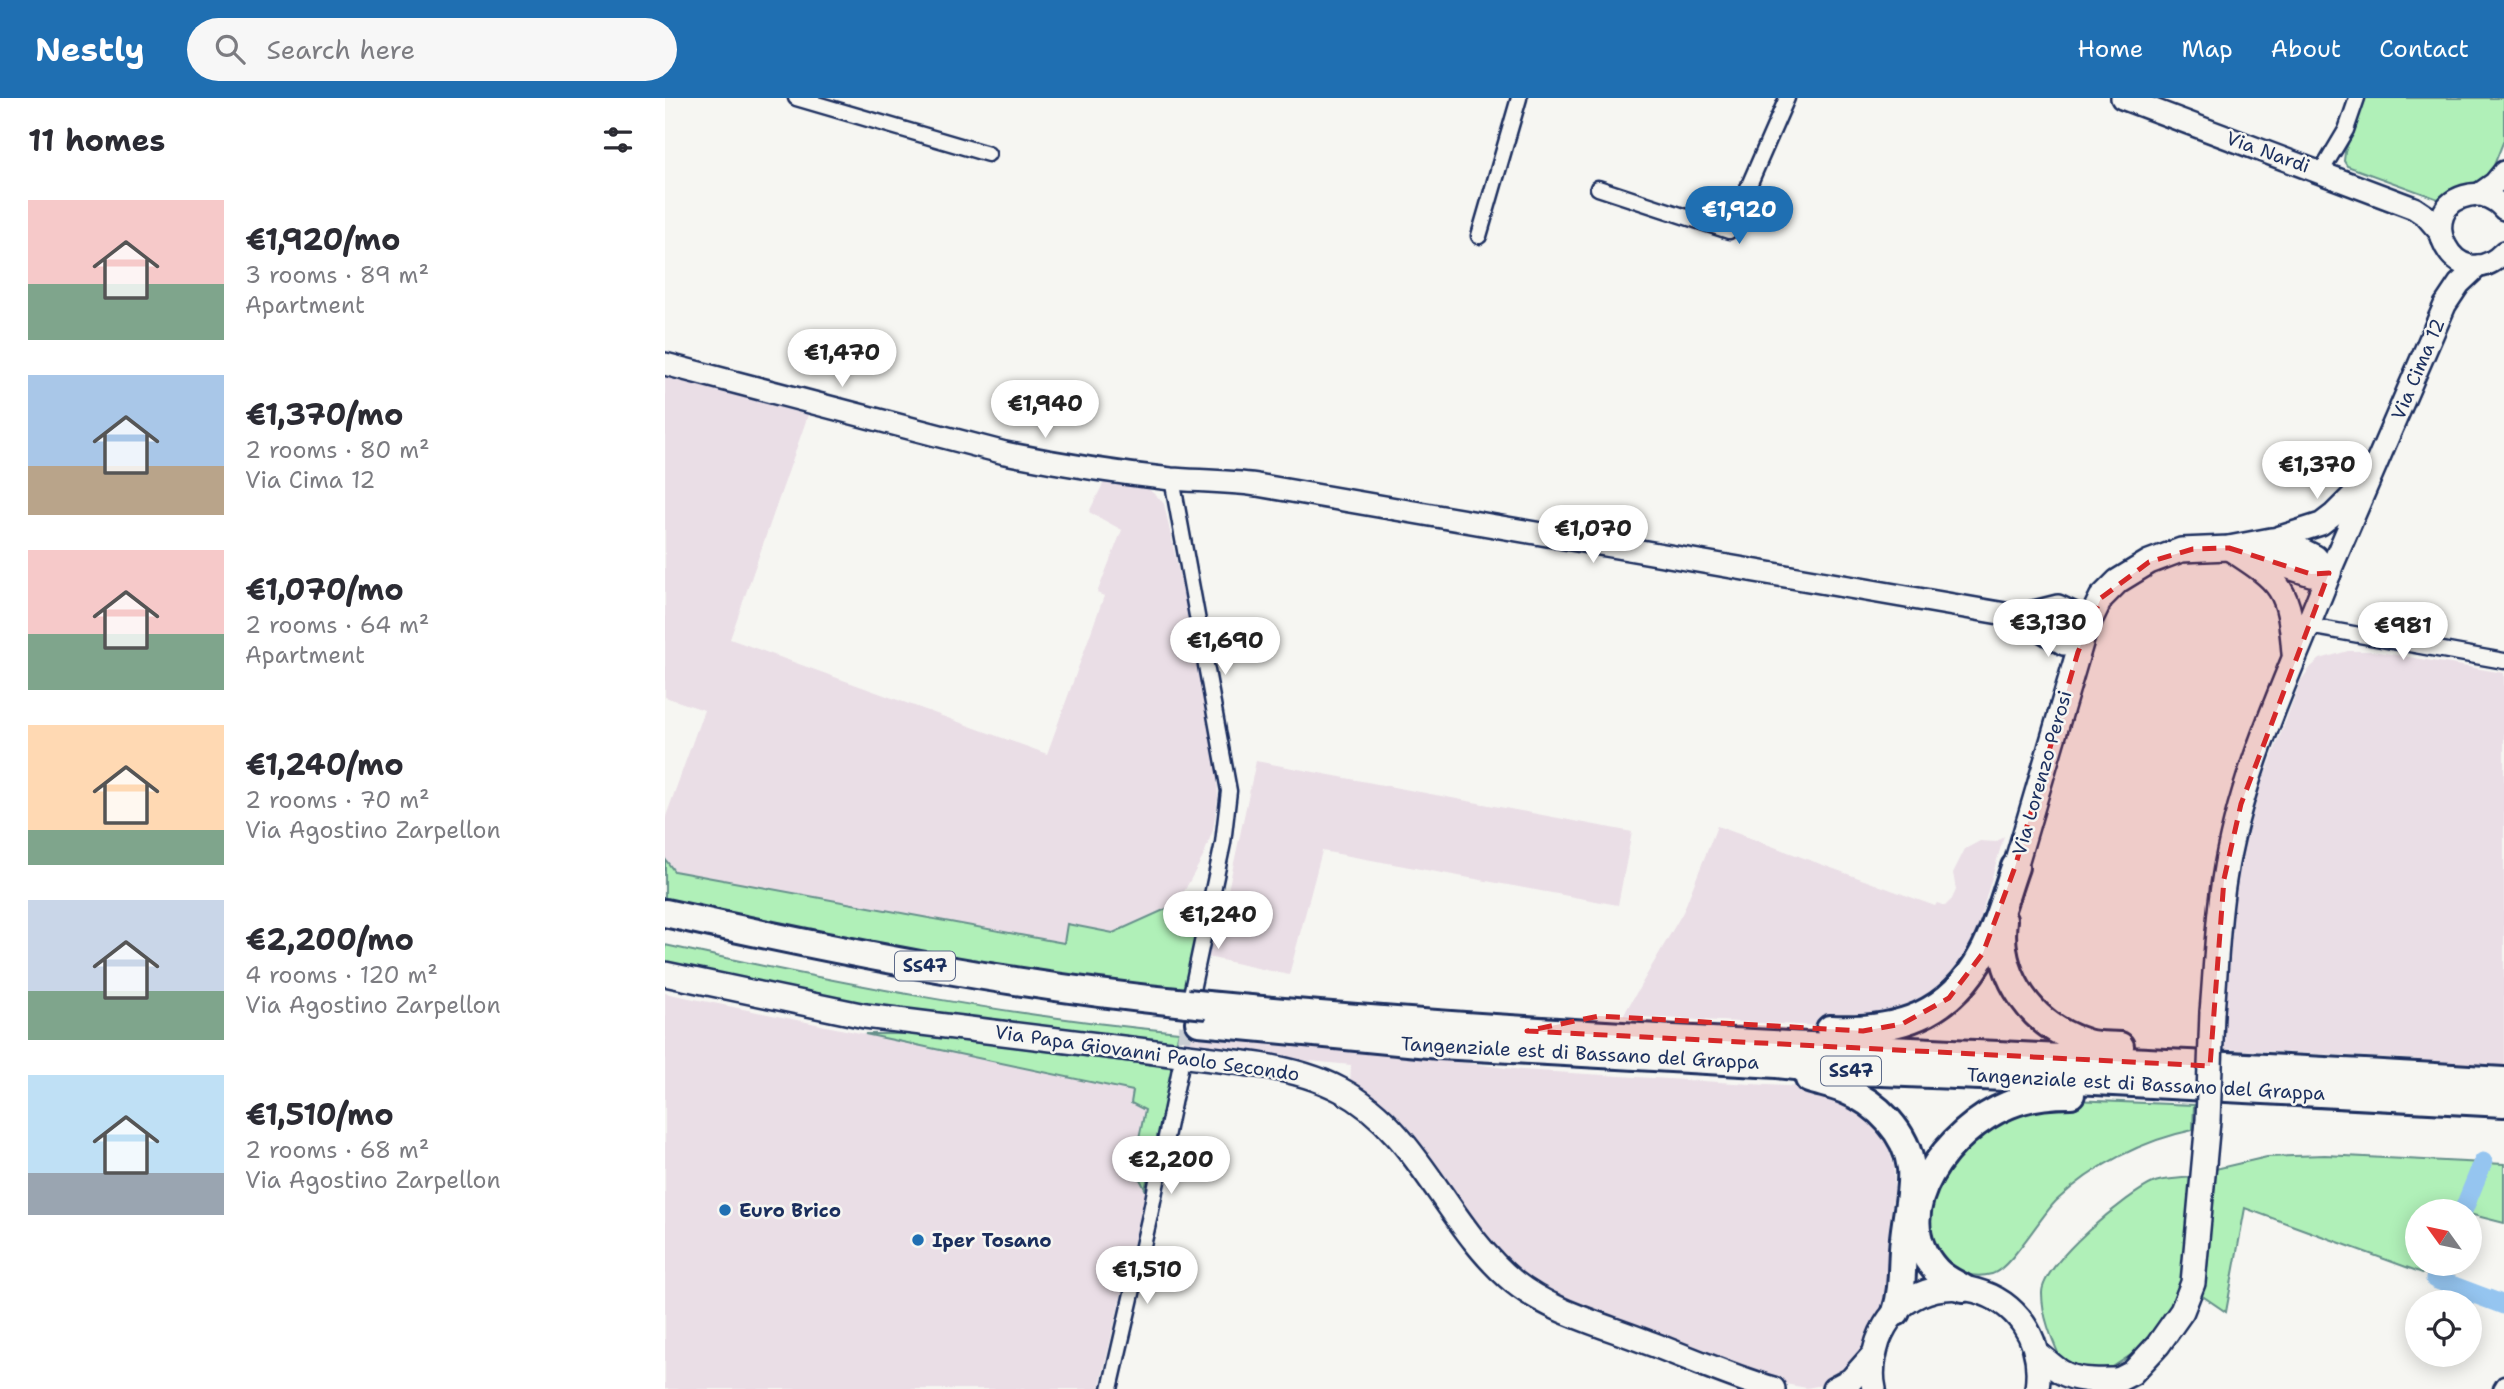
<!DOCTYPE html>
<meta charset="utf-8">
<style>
body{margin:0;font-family:"Shantell Sans",sans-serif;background:#f7f7f7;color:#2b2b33;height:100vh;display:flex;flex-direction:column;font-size:26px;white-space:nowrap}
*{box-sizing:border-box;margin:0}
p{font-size:23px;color:#7c7c81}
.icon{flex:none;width:38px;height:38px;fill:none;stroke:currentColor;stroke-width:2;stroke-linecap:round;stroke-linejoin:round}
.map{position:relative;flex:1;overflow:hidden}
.side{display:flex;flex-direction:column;background:#fff;width:665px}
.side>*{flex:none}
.needle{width:46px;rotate:303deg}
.buttons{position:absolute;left:1740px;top:1101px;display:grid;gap:14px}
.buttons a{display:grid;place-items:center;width:77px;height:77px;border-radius:50%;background:#fff;box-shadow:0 4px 18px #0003;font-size:35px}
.price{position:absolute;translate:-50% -60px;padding:0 16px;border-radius:24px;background:#fff;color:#222;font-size:23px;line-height:46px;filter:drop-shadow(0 2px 4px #0008)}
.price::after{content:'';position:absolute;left:50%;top:42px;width:21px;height:16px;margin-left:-10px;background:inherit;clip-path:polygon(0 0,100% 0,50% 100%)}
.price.current{background:#1f6fb2;color:#fff}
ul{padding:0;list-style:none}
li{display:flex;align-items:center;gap:21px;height:175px;padding:0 28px}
li span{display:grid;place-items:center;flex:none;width:196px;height:140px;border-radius:0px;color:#555}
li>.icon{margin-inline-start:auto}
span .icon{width:84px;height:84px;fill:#fffc;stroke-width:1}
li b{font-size:30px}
h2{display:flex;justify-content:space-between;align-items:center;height:84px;padding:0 28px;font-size:30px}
header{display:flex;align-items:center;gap:42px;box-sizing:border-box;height:98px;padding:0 35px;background:#1f6fb2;color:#fff}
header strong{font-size:33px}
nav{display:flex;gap:38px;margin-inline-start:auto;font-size:24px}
.search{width:490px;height:63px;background:#f7f7f7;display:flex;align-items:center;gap:18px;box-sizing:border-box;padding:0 24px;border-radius:38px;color:#7c7c81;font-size:26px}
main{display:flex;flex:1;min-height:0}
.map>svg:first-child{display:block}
.built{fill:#eadee6}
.green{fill:#b0f0b8;stroke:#66908b;stroke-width:2}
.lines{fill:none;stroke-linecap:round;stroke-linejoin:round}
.canal{stroke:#95c5f0;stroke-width:19}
.street-tunnel{stroke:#caced4;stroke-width:14;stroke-dasharray:14 7;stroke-linecap:butt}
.street-casing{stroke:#1b2f5e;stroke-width:19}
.secondary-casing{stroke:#1b2f5e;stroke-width:26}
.primary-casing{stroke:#1b2f5e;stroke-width:28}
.highway-casing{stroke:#1b2f5e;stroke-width:32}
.street{stroke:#f6f6f2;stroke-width:14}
.secondary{stroke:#f6f6f2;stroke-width:21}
.primary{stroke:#f6f6f2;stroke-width:23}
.highway{stroke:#f6f6f2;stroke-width:26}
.primary-bridge-casing{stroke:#1b2f5e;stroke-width:28;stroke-linecap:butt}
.highway-bridge-casing{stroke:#1b2f5e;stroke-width:32;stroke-linecap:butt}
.primary-bridge{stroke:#f6f6f2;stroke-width:23}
.highway-bridge{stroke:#f6f6f2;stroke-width:26}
.marked{fill:#d62828;fill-opacity:0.2;stroke:#d62828;stroke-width:5;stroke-dasharray:14 9;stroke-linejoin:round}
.poi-dot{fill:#1f6fb2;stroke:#f6f6f2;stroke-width:2.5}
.labels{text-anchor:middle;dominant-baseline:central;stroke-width:5;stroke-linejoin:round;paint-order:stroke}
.shield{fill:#f6f6f2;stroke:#5d6b8a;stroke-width:2}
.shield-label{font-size:18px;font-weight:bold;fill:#1b2f5e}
.street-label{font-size:19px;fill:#1b2f5e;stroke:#f6f6f2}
.poi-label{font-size:19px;font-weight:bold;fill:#1b2f5e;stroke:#f6f6f2;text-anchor:start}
</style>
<header>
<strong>Nestly</strong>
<div class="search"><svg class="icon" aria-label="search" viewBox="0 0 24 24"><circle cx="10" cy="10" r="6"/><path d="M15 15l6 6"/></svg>Search here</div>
<nav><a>Home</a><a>Map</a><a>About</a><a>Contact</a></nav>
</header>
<main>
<section class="side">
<h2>11 homes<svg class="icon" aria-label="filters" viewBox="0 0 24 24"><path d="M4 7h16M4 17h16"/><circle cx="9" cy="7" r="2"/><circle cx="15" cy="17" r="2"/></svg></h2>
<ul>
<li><span style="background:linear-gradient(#f6c9c9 60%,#7fa58c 0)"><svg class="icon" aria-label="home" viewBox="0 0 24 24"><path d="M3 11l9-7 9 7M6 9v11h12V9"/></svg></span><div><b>€1,920/mo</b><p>3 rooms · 89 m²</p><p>Apartment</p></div></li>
<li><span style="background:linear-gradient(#a9c7e8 65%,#b9a48a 0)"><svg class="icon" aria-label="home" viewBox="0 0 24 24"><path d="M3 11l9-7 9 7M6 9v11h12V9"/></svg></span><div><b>€1,370/mo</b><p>2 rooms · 80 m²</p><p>Via Cima 12</p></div></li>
<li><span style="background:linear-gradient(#f6c9c9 60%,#7fa58c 0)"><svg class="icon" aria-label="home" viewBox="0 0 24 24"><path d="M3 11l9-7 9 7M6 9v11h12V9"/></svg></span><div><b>€1,070/mo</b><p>2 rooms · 64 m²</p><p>Apartment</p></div></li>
<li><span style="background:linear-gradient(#ffd9b3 75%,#7fa58c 0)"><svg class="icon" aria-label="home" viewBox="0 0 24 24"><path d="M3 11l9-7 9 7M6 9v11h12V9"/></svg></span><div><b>€1,240/mo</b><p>2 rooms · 70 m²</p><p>Via Agostino Zarpellon</p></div></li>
<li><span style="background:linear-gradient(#c9d6e8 65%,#7fa58c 0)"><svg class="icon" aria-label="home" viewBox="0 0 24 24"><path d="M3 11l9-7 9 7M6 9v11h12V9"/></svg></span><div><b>€2,200/mo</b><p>4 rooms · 120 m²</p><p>Via Agostino Zarpellon</p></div></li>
<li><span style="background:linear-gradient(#bfe0f5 70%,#9aa5b1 0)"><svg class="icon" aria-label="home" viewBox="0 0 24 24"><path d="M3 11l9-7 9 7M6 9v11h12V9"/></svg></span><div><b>€1,510/mo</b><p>2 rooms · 68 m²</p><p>Via Agostino Zarpellon</p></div></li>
</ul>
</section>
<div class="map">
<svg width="1839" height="1291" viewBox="0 0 1839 1291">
<rect width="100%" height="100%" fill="#f6f6f2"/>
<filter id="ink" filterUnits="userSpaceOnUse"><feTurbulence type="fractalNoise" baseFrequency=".0143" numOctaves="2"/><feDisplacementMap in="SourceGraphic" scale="14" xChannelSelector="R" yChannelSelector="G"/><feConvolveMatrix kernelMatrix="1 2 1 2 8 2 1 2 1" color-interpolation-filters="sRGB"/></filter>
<g filter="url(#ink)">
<!-- built -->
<g class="built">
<polygon points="0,279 143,317 65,541 382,656 439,498 432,495 457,432 424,414 439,384 481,389 495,401 499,406 523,516 552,674 553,700 548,732 538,759 512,806 448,835 402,826 399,845 9,773 0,761 0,721 39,612 0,599"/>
<polygon points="1683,553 1708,553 1839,575 1839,976 1745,961 1554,951 1558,851 1581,716 1602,672 1636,582 1646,569 1655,561"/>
<polygon points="591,663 967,734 953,807 657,753 624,877 538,858 549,814 559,811"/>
<polygon points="1052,728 1270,808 1272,805 1280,808 1287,801 1291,792 1288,775 1300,751 1315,743 1331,744 1339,738 1309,841 1294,868 1277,889 1254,907 1172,929 958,918 1018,814"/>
<polygon points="0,895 200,936 251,936 510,970 434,1291 0,1291"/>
<polygon points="521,935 723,955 857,972 1153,990 1198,1015 1216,1036 1224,1051 1229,1068 1229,1093 1222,1144 1223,1191 1212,1240 1171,1284 1142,1290 1109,1284 894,1201 857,1178 828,1153 685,986 686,967 517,951"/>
</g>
<!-- green -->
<g class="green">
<polygon points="1699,0 1839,0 1839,42 1825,77 1820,85 1773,101 1682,68 1679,63 1680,54"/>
<polygon points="0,761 9,773 399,845 402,826 448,835 512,806 540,817 523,892 399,881 0,806"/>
<path d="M0,847c170,37 341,71 514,87l-4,16 -330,-46 -180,-38z"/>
<polygon points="200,936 251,936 510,970 480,1091 475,1081 466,1078 480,1012 466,1005 468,993"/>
<path d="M1407,1002l122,5 -1,25c-50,10 -100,36 -137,71 -16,16 -46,68 -64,73 -23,6 -41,-4 -60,-17l-9,-64 67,-73z"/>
<polygon points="1660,1057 1839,1066 1839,1125 1804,1116 1804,1113 1752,1113 1752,1166 1775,1166 1771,1180 1580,1110 1561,1214 1536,1197 1541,1162 1546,1072 1602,1059"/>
<path d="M1527,1079l-10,117 -33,49 -44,29 -19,1 -25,-13c-9,-21 -19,-44 -19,-67 0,-29 86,-100 113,-111 10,-4 26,-3 37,-5z"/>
</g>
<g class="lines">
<!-- canal -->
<g class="canal">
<polyline points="1798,1113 1818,1064"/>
<polyline points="1776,1166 1770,1181 1839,1207"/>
</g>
<!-- street-tunnel -->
<polyline class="street-tunnel" points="516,963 524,910"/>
<defs>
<g id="street">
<polyline points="131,0 323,56"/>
<polyline points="1656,74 1681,32 1692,0"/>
<polyline points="933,90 1064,133 1122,0"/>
<polyline points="814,138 854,0"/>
<polyline points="507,381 564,693 558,745 527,892"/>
<polyline points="1644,528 1839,563"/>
<polyline points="445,1291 485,1117 515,971"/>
<polyline points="1836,1291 1839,1286"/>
</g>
<g id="secondary">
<polyline points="1457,0 1749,110 1761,118 1775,134"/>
<polyline points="1813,97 1830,85 1839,74"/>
<path d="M1839,111c-8,-10 -21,-16 -34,-14 -61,11 -15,107 34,57"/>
<path d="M0,266l340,89c55,11 110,20 166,26 28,2 57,2 86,6l760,131 47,28 20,-11 -11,-20 -15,-7 -41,10"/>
<polyline points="1606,442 1656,426 1669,416 1697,388"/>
<polyline points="1664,475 1780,207 1794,186 1813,168"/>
</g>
<g id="primary">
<path d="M1564,450c54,35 60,40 65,105"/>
<polyline points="1587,457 1646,476 1664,475"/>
<polyline points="1350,769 1419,535 1436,500 1453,483 1484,464 1516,452 1564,450 1606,442 1632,450 1650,459 1664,475"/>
<path d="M0,876l200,42 379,47c34,4 67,11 97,27 78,41 106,137 173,192 36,29 86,42 130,59 43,16 85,35 129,48"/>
<path d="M1547,914c4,-44 5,-89 12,-132 16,-107 66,-207 105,-307"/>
<path d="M1373,1256c7,5 15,13 23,18 17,10 38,8 57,8"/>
<polyline points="1169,1291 1186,1282 1209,1256"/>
<path d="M1209,1291c-4,-17 -1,-32 4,-48 34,-92 174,-58 159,48"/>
<polyline points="1435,1291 1467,1275 1493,1247 1517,1213 1528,1185 1543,1023"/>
</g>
<g id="highway">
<path d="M0,815c173,38 346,73 522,90"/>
<path d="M1338,822c-7,56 29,107 84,123 11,3 22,2 33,3"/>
<path d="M542,907c431,41 865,49 1297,76"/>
<polyline points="534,924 774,947 1112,966 1167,972 1411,982 1839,1005"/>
<path d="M1165,931c67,3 120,-13 153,-76 14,-26 22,-58 32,-86"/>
<path d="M1144,981c12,4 24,6 36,11 32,13 62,43 66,78 2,22 -5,48 -7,70 -3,25 0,50 -8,74"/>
<path d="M1298,1190c-9,-5 -20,-10 -27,-18 -54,-59 15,-142 72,-165 20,-9 42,-11 63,-11"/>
</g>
</defs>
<!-- street casing -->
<use href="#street" class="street-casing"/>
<!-- secondary casing -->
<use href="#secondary" class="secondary-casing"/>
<!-- primary casing -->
<use href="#primary" class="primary-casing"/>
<!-- highway casing -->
<use href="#highway" class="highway-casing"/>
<!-- street -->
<use href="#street" class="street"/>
<!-- secondary -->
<use href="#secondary" class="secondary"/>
<!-- primary -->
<use href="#primary" class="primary"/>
<!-- highway -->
<use href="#highway" class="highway"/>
<defs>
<polyline id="primary-bridge" points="1543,1023 1547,914"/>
<polyline id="highway-bridge" points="522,905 542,907"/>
</defs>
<!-- primary-bridge casing -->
<use href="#primary-bridge" class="primary-bridge-casing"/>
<!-- highway-bridge casing -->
<use href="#highway-bridge" class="highway-bridge-casing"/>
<!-- primary-bridge -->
<use href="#primary-bridge" class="primary-bridge"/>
<!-- highway-bridge -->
<use href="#highway-bridge" class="highway-bridge"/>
</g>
</g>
<!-- marked area -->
<path class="marked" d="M1564,450l82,26 18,-1 -88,231 -17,75 -14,187 -683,-35 72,-15 264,15 39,-7 47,-26 34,-45 32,-86 63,-215 23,-54 48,-36 44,-13z"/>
<!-- markers -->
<g class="poi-dot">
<circle cx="60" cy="1112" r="7"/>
<circle cx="253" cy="1142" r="7"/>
</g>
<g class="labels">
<!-- shield labels -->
<g class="shield">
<rect x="230" y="853.5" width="60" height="29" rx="5"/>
<rect x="1156" y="958.5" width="60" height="29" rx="5"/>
</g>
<g class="shield-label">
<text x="260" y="868">SS47</text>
<text x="1186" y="973">SS47</text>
</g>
<!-- street labels -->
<g class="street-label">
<text transform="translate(1603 54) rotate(20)">Via Nardi</text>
<text transform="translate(1753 271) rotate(-67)">Via Cima 12</text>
<text transform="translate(1377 675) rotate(-74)">Via Lorenzo Perosi</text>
<text transform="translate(482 955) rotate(8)">Via Papa Giovanni Paolo Secondo</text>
<text transform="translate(915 955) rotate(3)">Tangenziale est di Bassano del Grappa</text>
<text transform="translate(1481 986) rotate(3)">Tangenziale est di Bassano del Grappa</text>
</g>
<!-- poi labels -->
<g class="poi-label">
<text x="74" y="1112">Euro Brico</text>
<text x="267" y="1142">Iper Tosano</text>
</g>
</g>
</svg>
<div class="buttons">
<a><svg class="needle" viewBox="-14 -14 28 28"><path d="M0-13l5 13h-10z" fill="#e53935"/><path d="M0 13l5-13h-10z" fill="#7c7c81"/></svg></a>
<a><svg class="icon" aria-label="locate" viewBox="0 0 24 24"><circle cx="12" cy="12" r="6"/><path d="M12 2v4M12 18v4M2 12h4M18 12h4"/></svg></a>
</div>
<b class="price current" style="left:1074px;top:148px">€1,920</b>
<b class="price" style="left:177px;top:291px">€1,470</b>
<b class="price" style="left:380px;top:342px">€1,940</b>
<b class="price" style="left:1652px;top:403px">€1,370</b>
<b class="price" style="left:928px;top:467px">€1,070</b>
<b class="price" style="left:1383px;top:561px">€3,130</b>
<b class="price" style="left:1738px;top:564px">€981</b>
<b class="price" style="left:560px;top:579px">€1,690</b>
<b class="price" style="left:553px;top:853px">€1,240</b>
<b class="price" style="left:506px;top:1098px">€2,200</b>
<b class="price" style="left:482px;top:1208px">€1,510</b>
</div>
</main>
